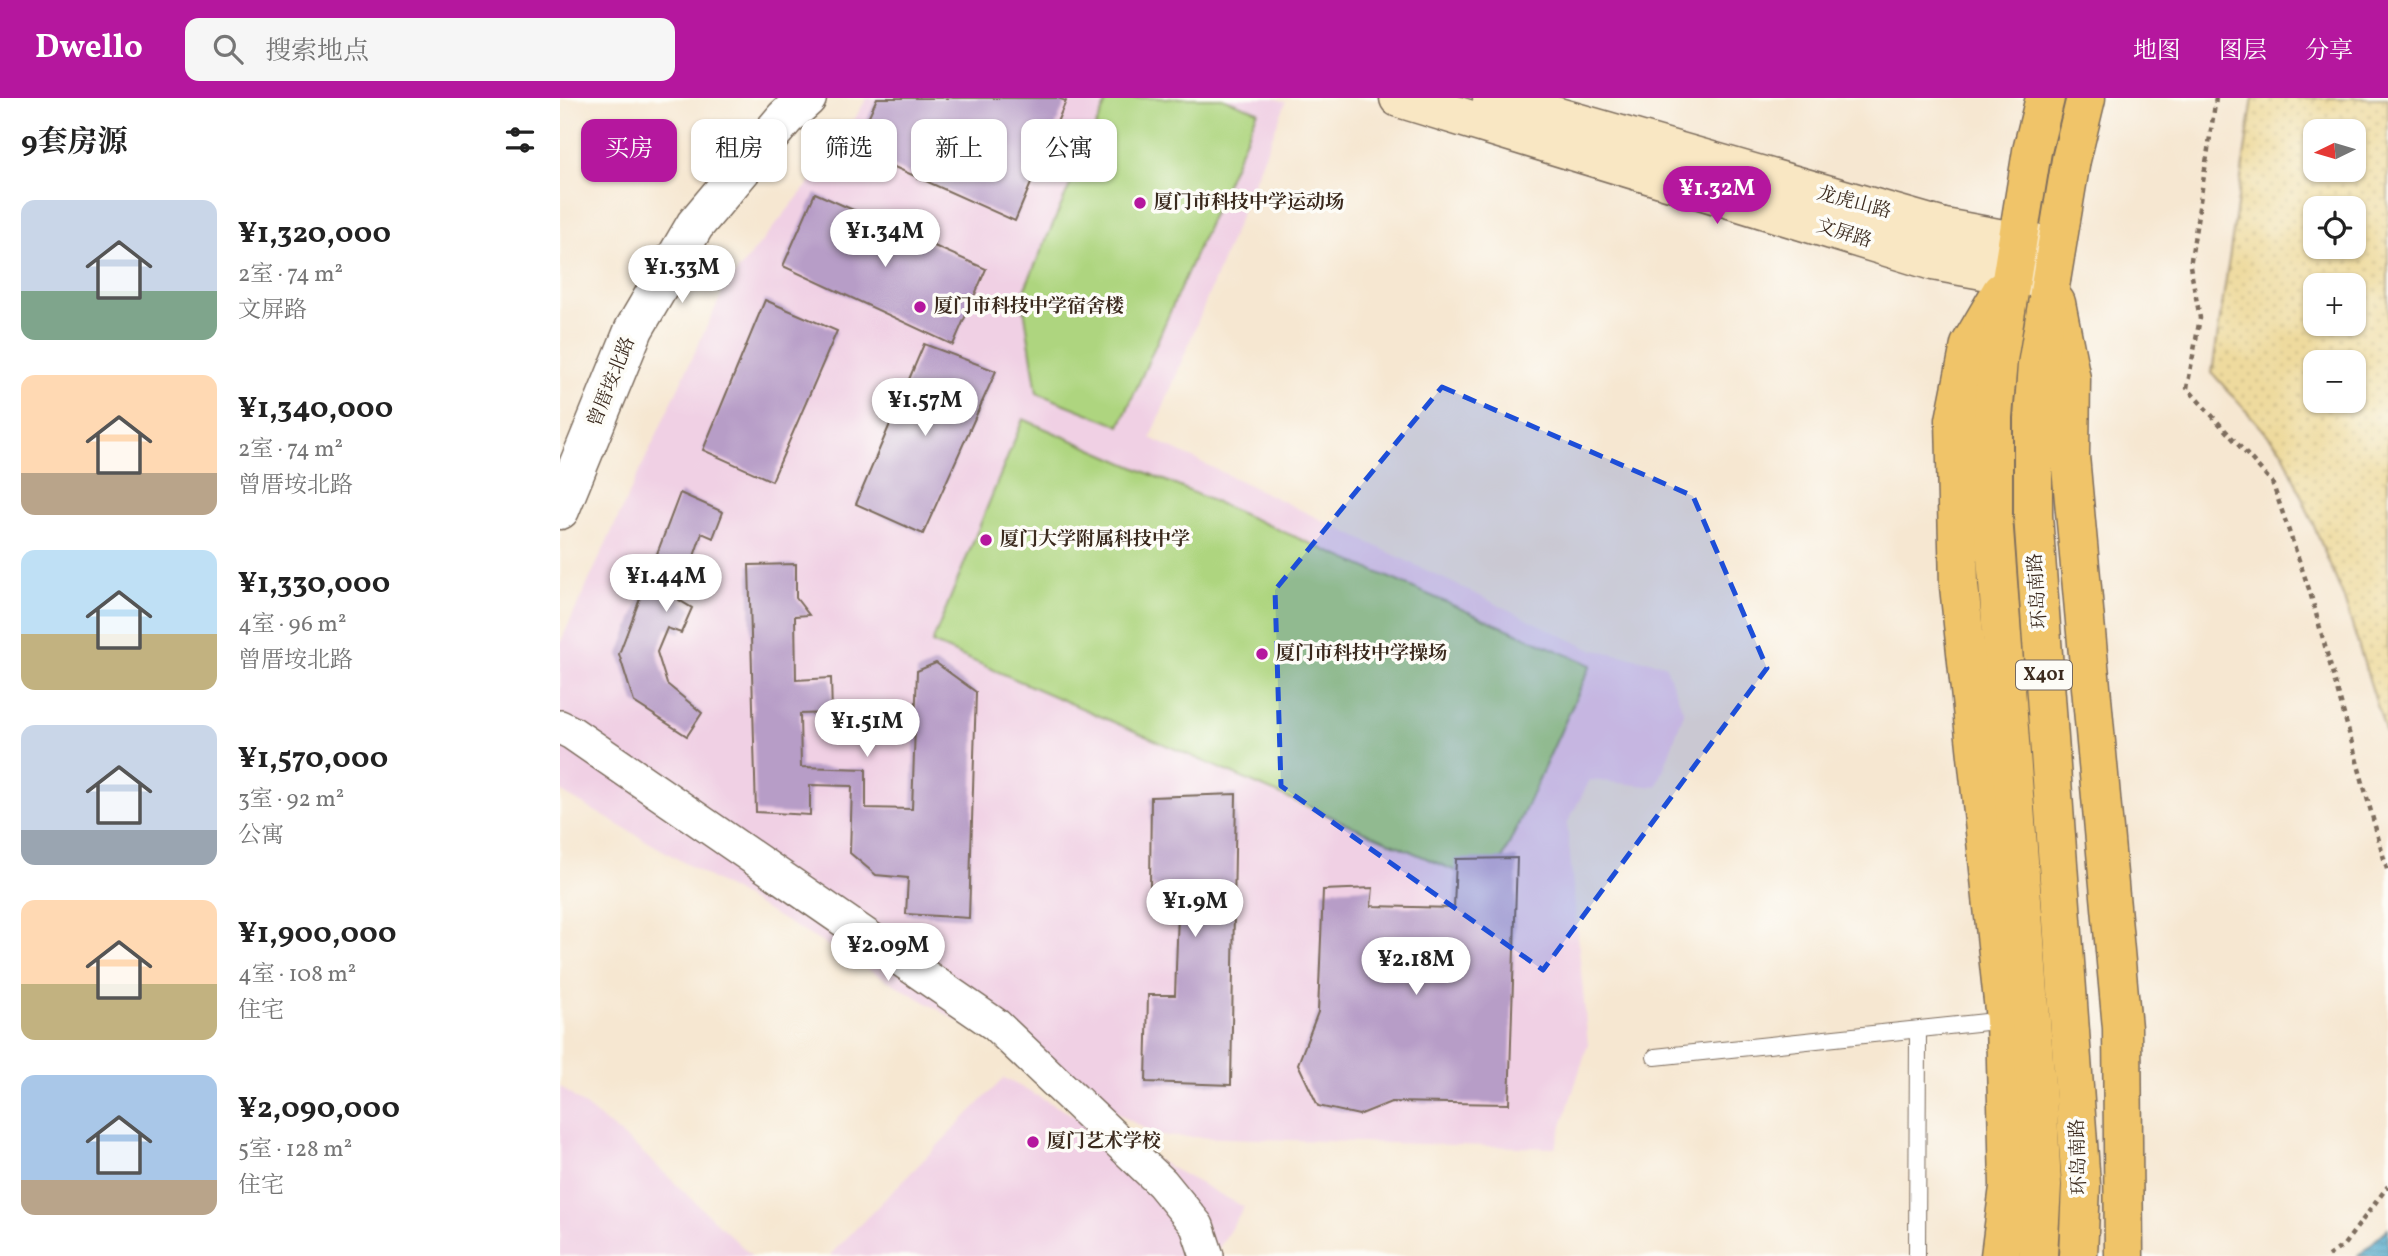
<!DOCTYPE html>
<html lang="zh">
<meta charset="utf-8">
<style>
body{margin:0;font-family:Vollkorn,"Noto Serif SC",serif;background:#f6f6f6;color:#222;height:100vh;display:flex;flex-direction:column;font-size:26px;white-space:nowrap}
*{box-sizing:border-box;margin:0}
p{font-size:23px;color:#767676}
.icon{flex:none;width:38px;height:38px;fill:none;stroke:currentColor;stroke-width:2;stroke-linecap:round;stroke-linejoin:round}
.map{position:relative;flex:1;overflow:hidden}
.details{display:flex;flex-direction:column;background:#fff;width:560px}
.details>*{flex:none}
.top-card{position:absolute;left:21px;top:21px;width:665px;height:63px;display:flex;gap:14px}
.needle{width:46px;rotate:265deg}
.controls{position:absolute;left:1743px;top:21px;display:grid;gap:14px}
.controls a{display:grid;place-items:center;width:63px;height:63px;border-radius:14px;background:#fff;box-shadow:0 2px 5px #0004;font-size:35px}
.price{position:absolute;translate:-50% -60px;padding:0 16px;border-radius:24px;background:#fff;color:#222;font-size:23px;line-height:46px;filter:drop-shadow(0 2px 4px #0008)}
.price::after{content:'';position:absolute;left:50%;top:42px;width:21px;height:16px;margin-left:-10px;background:inherit;clip-path:polygon(0 0,100% 0,50% 100%)}
.price.current{background:#b5179e;color:#fff}
ul{padding:0;list-style:none}
li{display:flex;align-items:center;gap:21px;height:175px;padding:0 21px}
li span{display:grid;place-items:center;flex:none;width:196px;height:140px;border-radius:14px;color:#555}
li>.icon{margin-inline-start:auto}
span .icon{width:84px;height:84px;fill:#fffc;stroke-width:1}
li b{font-size:30px}
h2{display:flex;justify-content:space-between;align-items:center;height:84px;padding:0 21px;font-size:30px}
.pill{padding:0 24px;border-radius:14px;background:#fff;box-shadow:0 2px 5px #0004;font-size:24px;line-height:63px}
.pill.current{background:#b5179e;color:#fff}
header{display:flex;align-items:center;gap:42px;box-sizing:border-box;height:98px;padding:0 35px;background:#b5179e;color:#fff}
header strong{font-size:33px}
nav{display:flex;gap:38px;margin-inline-start:auto;font-size:24px}
.search{width:490px;height:63px;background:#f6f6f6;display:flex;align-items:center;gap:18px;box-sizing:border-box;padding:0 24px;border-radius:14px;color:#767676;font-size:26px}
main{display:flex;flex:1;min-height:0}
.map>svg:first-child{display:block}
.built{fill:#f0d0e4}
.sand{fill:url(#sand-dots);stroke:#94825e;stroke-width:2;fill-rule:evenodd}
.garden{fill:#aed57f;stroke:#74804e;stroke-width:2}
.water{fill:url(#water-rules);stroke:#436874;stroke-width:2}
.building{fill:#b79dc7}
.lines{fill:none;stroke-linecap:round;stroke-linejoin:round}
.service-casing{stroke:#7c6c5d;stroke-width:18}
.minor-casing{stroke:#7c6c5d;stroke-width:36}
.tertiary-casing{stroke:#7c6c5d;stroke-width:41}
.secondary-casing{stroke:#7c6c5d;stroke-width:41}
.primary-casing{stroke:#7c6c5d;stroke-width:41}
.path{stroke:#7c6c5d;stroke-width:4.5;stroke-dasharray:5 5;stroke-linecap:butt}
.service{stroke:#fff;stroke-width:16}
.minor{stroke:#fff;stroke-width:33}
.tertiary{stroke:#fff;stroke-width:38}
.secondary{stroke:#f9e7c3;stroke-width:38}
.primary{stroke:#f0c469;stroke-width:38}
.marked{fill:#1d4ed8;fill-opacity:0.2;stroke:#1d4ed8;stroke-width:5;stroke-dasharray:14 9;stroke-linejoin:round}
.poi-dot{fill:#b5179e;stroke:#fdfcf7;stroke-width:2.5}
.labels{text-anchor:middle;dominant-baseline:central;stroke-width:7;stroke-linejoin:round;paint-order:stroke}
.shield{fill:#fdfcf7;stroke:#75695f;stroke-width:2}
.shield-label{font-size:18px;font-weight:bold;fill:#3b2a1e}
.poi-label{font-size:19px;font-weight:bold;fill:#3b2a1e;stroke:#fdfcf7;text-anchor:start}
.street-label{font-size:19px;fill:#3b2a1e;stroke:#fdfcf7}
</style>
<header>
<strong>Dwello</strong>
<div class="search"><svg class="icon" aria-label="search" viewBox="0 0 24 24"><circle cx="10" cy="10" r="6"/><path d="M15 15l6 6"/></svg>搜索地点</div>
<nav><a>地图</a><a>图层</a><a>分享</a></nav>
</header>
<main>
<section class="details">
<h2>9套房源<svg class="icon" aria-label="filters" viewBox="0 0 24 24"><path d="M4 7h16M4 17h16"/><circle cx="9" cy="7" r="2"/><circle cx="15" cy="17" r="2"/></svg></h2>
<ul>
<li><span style="background:linear-gradient(#c9d6e8 65%,#7fa58c 0)"><svg class="icon" aria-label="home" viewBox="0 0 24 24"><path d="M3 11l9-7 9 7M6 9v11h12V9"/></svg></span><div><b>¥1,320,000</b><p>2室 · 74 m²</p><p>文屏路</p></div></li>
<li><span style="background:linear-gradient(#ffd9b3 70%,#b9a48a 0)"><svg class="icon" aria-label="home" viewBox="0 0 24 24"><path d="M3 11l9-7 9 7M6 9v11h12V9"/></svg></span><div><b>¥1,340,000</b><p>2室 · 74 m²</p><p>曾厝垵北路</p></div></li>
<li><span style="background:linear-gradient(#bfe0f5 60%,#c2b280 0)"><svg class="icon" aria-label="home" viewBox="0 0 24 24"><path d="M3 11l9-7 9 7M6 9v11h12V9"/></svg></span><div><b>¥1,330,000</b><p>4室 · 96 m²</p><p>曾厝垵北路</p></div></li>
<li><span style="background:linear-gradient(#c9d6e8 75%,#9aa5b1 0)"><svg class="icon" aria-label="home" viewBox="0 0 24 24"><path d="M3 11l9-7 9 7M6 9v11h12V9"/></svg></span><div><b>¥1,570,000</b><p>3室 · 92 m²</p><p>公寓</p></div></li>
<li><span style="background:linear-gradient(#ffd9b3 60%,#c2b280 0)"><svg class="icon" aria-label="home" viewBox="0 0 24 24"><path d="M3 11l9-7 9 7M6 9v11h12V9"/></svg></span><div><b>¥1,900,000</b><p>4室 · 108 m²</p><p>住宅</p></div></li>
<li><span style="background:linear-gradient(#a9c7e8 75%,#b9a48a 0)"><svg class="icon" aria-label="home" viewBox="0 0 24 24"><path d="M3 11l9-7 9 7M6 9v11h12V9"/></svg></span><div><b>¥2,090,000</b><p>5室 · 128 m²</p><p>住宅</p></div></li>
</ul>
</section>
<div class="map">
<svg width="1828" height="1158" viewBox="0 0 1828 1158">
<defs>
<pattern id="sand-dots" width="8" height="8" patternUnits="userSpaceOnUse" patternTransform="scale(1.75)"><rect width="8" height="8" fill="#eeda9e"/><path d="M2 2h.1M6 6h.1" fill="none" stroke="#cdbb88" stroke-width="1.8" stroke-linecap="round"/></pattern>
<pattern id="water-rules" width="6" height="5" patternUnits="userSpaceOnUse" patternTransform="scale(1.75)"><rect width="6" height="5" fill="#4ba6c9"/><path d="M0 2.5h6" fill="none" stroke="#4087a3"/></pattern>
</defs>
<rect width="100%" height="100%" fill="#fdfcf7"/>
<filter id="ink" filterUnits="userSpaceOnUse"><feTurbulence type="fractalNoise" baseFrequency=".0143" numOctaves="2"/><feDisplacementMap in="SourceGraphic" scale="14" xChannelSelector="R" yChannelSelector="G"/><feConvolveMatrix kernelMatrix="1 2 1 2 8 2 1 2 1" color-interpolation-filters="sRGB"/></filter>
<filter id="wash" filterUnits="userSpaceOnUse"><feTurbulence type="fractalNoise" baseFrequency=".00686" numOctaves="4" result="noise"/><feDisplacementMap in="SourceGraphic" scale="28" xChannelSelector="R" yChannelSelector="G"/><feGaussianBlur stdDeviation="1.57" result="paint"/><feColorMatrix in="noise" values="0 0 0 0 0 0 0 0 0 0 0 0 0 0 0 0 0 1.4 0 .05"/><feComposite in="paint" operator="in"/></filter>
<g filter="url(#wash)">
<rect width="100%" height="100%" fill="#f6e7d1"/>
<!-- built -->
<g class="built">
<polygon points="307,0 714,0 726,4 591,340 1030,551 1105,566 1124,615 1097,689 1030,682 1007,726 1028,946 995,1050 597,1038 0,693 0,545 165,189 277,51"/>
<polygon points="444,980 684,1109 654,1158 269,1158"/>
<polygon points="0,988 80,1052 192,1158 0,1158"/>
</g>
<!-- sand -->
<path class="sand" d="M1693,0h135v642l-45,-144 -60,-144 -71,-79zM1755,33h39v39h-39zM1755,110h39v39h-39zM1755,187h39v39h-39zM1755,264h39v39h-39z"/>
<!-- garden -->
<g class="garden">
<polygon points="548,0 662,0 698,13 560,328 477,295 462,197"/>
<polygon points="463,321 1031,567 930,788 372,545"/>
</g>
<!-- water -->
<polygon class="water" points="1828,1130 1828,1158 1798,1158 1825,1133"/>
<g id="blocks">
<!-- building -->
<g class="building">
<polygon points="317,0 498,0 506,3 455,123 294,51"/>
<polygon points="255,95 426,171 393,247 223,168"/>
<polygon points="205,202 277,233 212,383 143,352"/>
<polygon points="364,246 436,273 363,436 296,406"/>
<polygon points="120,395 163,414 153,440 142,435 119,502 132,510 121,535 107,530 97,554 107,586 142,615 127,638 74,604 59,556"/>
<polygon points="236,466 236,500 249,517 235,518 236,582 271,580 272,615 240,616 241,669 306,671 306,710 352,711 357,573 376,565 416,594 409,820 346,816 348,780 316,777 290,755 292,688 250,687 250,717 196,714 189,467"/>
<polygon points="676,696 671,987 586,984 588,897 615,897 619,789 590,788 591,699"/>
<polygon points="957,760 949,1006 831,1004 799,1017 758,1008 738,966 758,914 763,792 813,790 811,808 894,810 896,761"/>
</g>
</g>
</g>
<g filter="url(#ink)">
<use href="#blocks" fill-opacity="0" stroke="#7c6c5d" stroke-width="2"/>
<g class="lines">
<defs>
<g id="service">
<polyline points="1095,959 1445,922"/>
<polyline points="1357,1158 1358,932"/>
</g>
<polyline id="minor" points="0,629 12,635 436,927 602,1085 637,1128 647,1158"/>
<polyline id="tertiary" points="0,412 74,231 135,127 225,20 247,0"/>
<g id="secondary">
<polyline points="839,0 1373,163 1451,177 1491,181"/>
<polyline points="932,0 1384,130 1448,142 1491,147"/>
</g>
<g id="primary">
<polyline points="1496,205 1511,281 1510,358 1562,930 1564,1158"/>
<polyline points="1440,1158 1449,1089 1445,922 1399,488 1395,322 1410,247 1441,194"/>
<polyline points="1478,1158 1482,1087 1478,1015 1433,418 1433,319 1438,262 1472,53 1485,0"/>
<polyline points="1518,1158 1521,1087 1473,417 1473,321 1477,267 1511,62 1526,0"/>
</g>
</defs>
<!-- service casing -->
<use href="#service" class="service-casing"/>
<!-- minor casing -->
<use href="#minor" class="minor-casing"/>
<!-- tertiary casing -->
<use href="#tertiary" class="tertiary-casing"/>
<!-- secondary casing -->
<use href="#secondary" class="secondary-casing"/>
<!-- primary casing -->
<use href="#primary" class="primary-casing"/>
<!-- path -->
<g class="path">
<polyline points="1656,0 1630,168 1640,220 1627,290 1712,384 1750,494 1828,775"/>
<polyline points="1768,1158 1783,1148 1828,1088"/>
</g>
<!-- service -->
<use href="#service" class="service"/>
<!-- minor -->
<use href="#minor" class="minor"/>
<!-- tertiary -->
<use href="#tertiary" class="tertiary"/>
<!-- secondary -->
<use href="#secondary" class="secondary"/>
<!-- primary -->
<use href="#primary" class="primary"/>
</g>
</g>
<!-- marked area -->
<path class="marked" d="M882,289l251,109 74,172 -224,302 -262,-184 -6,-196z"/>
<!-- markers -->
<g class="poi-dot">
<circle cx="580" cy="105" r="7"/>
<circle cx="360" cy="209" r="7"/>
<circle cx="426" cy="442" r="7"/>
<circle cx="702" cy="556" r="7"/>
<circle cx="473" cy="1044" r="7"/>
</g>
<g class="labels">
<!-- shield labels -->
<rect class="shield" x="1456" y="562.5" width="56" height="29" rx="5"/>
<g class="shield-label">
<text x="1484" y="577">X401</text>
</g>
<!-- poi labels -->
<g class="poi-label">
<text x="594" y="105">厦门市科技中学运动场</text>
<text x="374" y="209">厦门市科技中学宿舍楼</text>
<text x="440" y="442">厦门大学附属科技中学</text>
<text x="716" y="556">厦门市科技中学操场</text>
<text x="487" y="1044">厦门艺术学校</text>
</g>
<!-- street labels -->
<g class="street-label">
<text transform="translate(1294 105) rotate(15)">龙虎山路</text>
<text transform="translate(1284 136) rotate(17)">文屏路</text>
<text transform="translate(52 284) rotate(-68)">曾厝垵北路</text>
<text transform="translate(1478 493) rotate(-94)">环岛南路</text>
<text transform="translate(1519 1059) rotate(-92)">环岛南路</text>
</g>
</g>
</svg>
<div class="controls">
<a><svg class="needle" viewBox="-14 -14 28 28"><path d="M0-13l5 13h-10z" fill="#e53935"/><path d="M0 13l5-13h-10z" fill="#767676"/></svg></a>
<a><svg class="icon" aria-label="locate" viewBox="0 0 24 24"><circle cx="12" cy="12" r="6"/><path d="M12 2v4M12 18v4M2 12h4M18 12h4"/></svg></a>
<a>+</a>
<a>−</a>
</div>
<b class="price current" style="left:1157px;top:128px">¥1.32M</b>
<b class="price" style="left:325px;top:171px">¥1.34M</b>
<b class="price" style="left:122px;top:207px">¥1.33M</b>
<b class="price" style="left:365px;top:340px">¥1.57M</b>
<b class="price" style="left:106px;top:516px">¥1.44M</b>
<b class="price" style="left:307px;top:661px">¥1.51M</b>
<b class="price" style="left:635px;top:841px">¥1.9M</b>
<b class="price" style="left:328px;top:885px">¥2.09M</b>
<b class="price" style="left:856px;top:899px">¥2.18M</b>
<div class="top-card">
<a class="pill current">买房</a>
<a class="pill">租房</a>
<a class="pill">筛选</a>
<a class="pill">新上</a>
<a class="pill">公寓</a>
</div>
</div>
</main>
